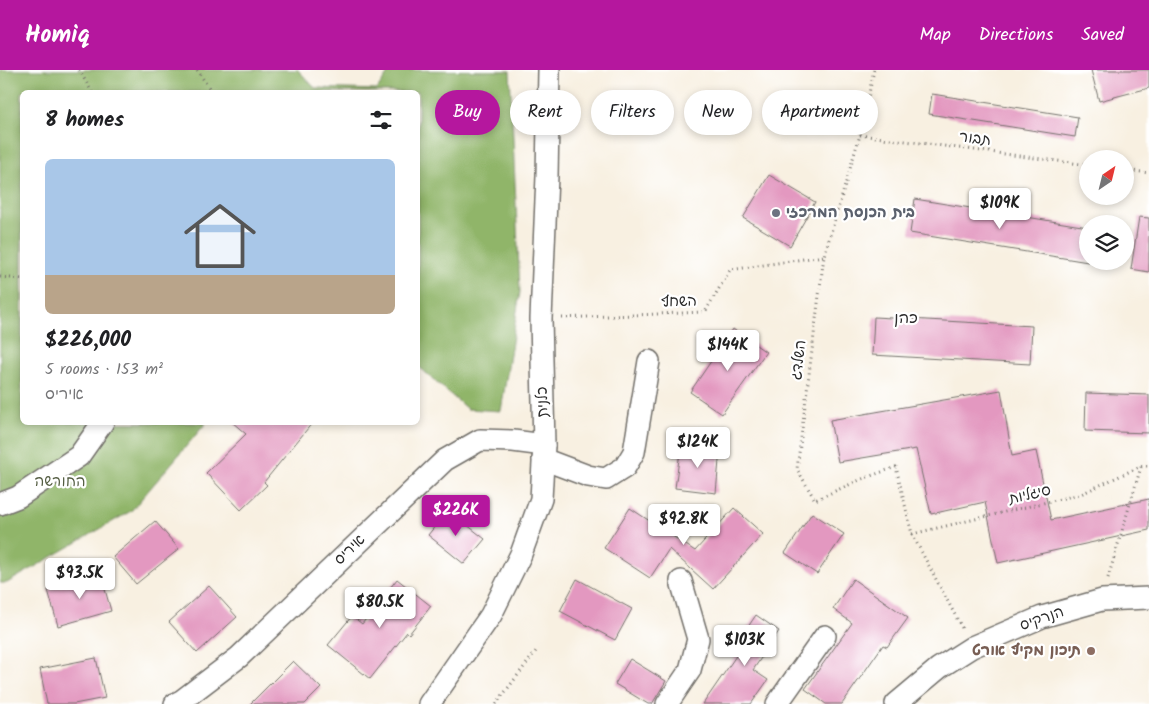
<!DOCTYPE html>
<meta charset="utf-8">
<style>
body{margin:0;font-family:Kalam,"Playpen Sans Hebrew",sans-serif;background:#f6f6f6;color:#202124;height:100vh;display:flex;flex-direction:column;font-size:19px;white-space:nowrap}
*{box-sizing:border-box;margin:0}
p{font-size:16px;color:#757577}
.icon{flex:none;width:28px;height:28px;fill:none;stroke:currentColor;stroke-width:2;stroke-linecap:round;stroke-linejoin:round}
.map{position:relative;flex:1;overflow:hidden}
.sheet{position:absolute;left:20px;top:20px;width:400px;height:335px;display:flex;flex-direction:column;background:#fff;border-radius:8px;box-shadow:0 2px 8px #0003}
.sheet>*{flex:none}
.guide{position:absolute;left:435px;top:20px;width:475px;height:45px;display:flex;gap:10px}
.needle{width:32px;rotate:35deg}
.fabs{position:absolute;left:1079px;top:80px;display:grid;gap:10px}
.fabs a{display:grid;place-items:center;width:55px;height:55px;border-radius:50%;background:#fff;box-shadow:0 2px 8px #0003;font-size:25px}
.price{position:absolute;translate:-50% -42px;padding:0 11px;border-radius:5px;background:#fff;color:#222;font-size:16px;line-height:32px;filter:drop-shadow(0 1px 2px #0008)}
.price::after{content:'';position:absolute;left:50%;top:30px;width:15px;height:11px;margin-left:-8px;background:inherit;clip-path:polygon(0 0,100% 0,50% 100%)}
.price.active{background:#b5179e;color:#fff}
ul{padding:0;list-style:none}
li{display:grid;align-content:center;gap:10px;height:265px;padding:0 25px}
li span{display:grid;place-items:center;height:155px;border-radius:8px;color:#555}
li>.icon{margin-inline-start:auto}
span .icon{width:90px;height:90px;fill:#fffc;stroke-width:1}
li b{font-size:21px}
h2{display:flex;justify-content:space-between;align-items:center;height:60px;padding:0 25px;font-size:21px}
.tag{padding:0 18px;border-radius:22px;background:#fff;box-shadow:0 2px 8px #0003;font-size:18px;line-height:45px}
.tag.active{background:#b5179e;color:#fff}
header{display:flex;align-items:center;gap:30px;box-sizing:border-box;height:70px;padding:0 25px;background:#b5179e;color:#fff}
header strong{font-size:24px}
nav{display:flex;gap:28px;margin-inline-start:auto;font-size:18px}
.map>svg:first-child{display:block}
.forest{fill:#90b569;stroke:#5e704a}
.building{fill:#e398c0}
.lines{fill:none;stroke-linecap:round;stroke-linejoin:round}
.minor-casing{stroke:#73706b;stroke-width:24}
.path{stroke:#73706b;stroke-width:3;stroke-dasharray:1 4;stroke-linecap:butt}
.minor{stroke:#fff;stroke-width:21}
.worship-dot{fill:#6b7280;stroke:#fff;stroke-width:2}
.education-dot{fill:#8d6e63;stroke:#fff;stroke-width:2}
.labels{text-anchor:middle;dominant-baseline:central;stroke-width:4.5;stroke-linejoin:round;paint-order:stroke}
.street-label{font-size:15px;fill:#2b2b2b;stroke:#fff}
.worship-label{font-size:15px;font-weight:bold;fill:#5b616d;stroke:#fff;text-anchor:start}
.park-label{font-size:15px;fill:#545d42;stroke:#fff}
.education-label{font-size:15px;font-weight:bold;fill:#785e54;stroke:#fff;text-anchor:end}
.neighbourhood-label{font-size:16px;fill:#2b2b2b;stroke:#fff}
</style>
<header>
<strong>Homiq</strong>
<nav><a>Map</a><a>Directions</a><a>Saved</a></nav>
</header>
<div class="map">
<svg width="1149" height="634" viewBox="0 0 1149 634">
<rect width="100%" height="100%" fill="#fff"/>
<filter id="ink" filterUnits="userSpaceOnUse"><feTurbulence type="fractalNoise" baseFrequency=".02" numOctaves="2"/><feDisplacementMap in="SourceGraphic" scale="10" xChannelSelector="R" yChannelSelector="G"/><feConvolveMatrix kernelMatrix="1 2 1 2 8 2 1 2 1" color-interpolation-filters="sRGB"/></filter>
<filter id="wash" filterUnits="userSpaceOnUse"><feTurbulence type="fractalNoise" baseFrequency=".0096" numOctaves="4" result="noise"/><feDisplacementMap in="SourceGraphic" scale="20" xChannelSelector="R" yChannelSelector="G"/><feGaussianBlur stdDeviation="1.12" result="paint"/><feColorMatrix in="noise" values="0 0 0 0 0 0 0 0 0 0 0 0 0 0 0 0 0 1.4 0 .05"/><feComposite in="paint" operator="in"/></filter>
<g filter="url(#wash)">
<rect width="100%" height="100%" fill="#f8f0e1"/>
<!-- forest -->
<polygon class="forest" points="0,0 298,0 315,18 377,20 390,0 510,1 520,222 501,341 467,339 418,296 418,22 22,22 22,352 206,353 131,441 7,513 0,513"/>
<g id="blocks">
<!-- building -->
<g class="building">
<polygon points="1091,0 1149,0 1149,18 1099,31"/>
<polygon points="932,24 1078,47 1075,67 929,44"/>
<polygon points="769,105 815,132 790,176 743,148"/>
<polygon points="915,129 1088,157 1088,192 910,163"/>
<polygon points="1139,147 1149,148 1149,202 1131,199"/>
<polygon points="874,247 1032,256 1030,294 872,285"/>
<polygon points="733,259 766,282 722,344 690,322"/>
<polygon points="1001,320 1012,386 1036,381 1051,450 1149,429 1149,460 998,493 985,432 931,444 916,379 838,392 830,350"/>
<polygon points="1086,323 1149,325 1149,363 1085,361"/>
<polygon points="232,352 313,352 264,412 267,415 241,440 206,403 246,364"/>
<polygon points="681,375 720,380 716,423 675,418"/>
<polygon points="630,438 695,481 734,438 763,464 713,519 669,479 650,508 604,478"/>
<polygon points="448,440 485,469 464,494 428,465"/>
<polygon points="812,443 844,464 817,504 785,483"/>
<polygon points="155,451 179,479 136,514 113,487"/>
<polygon points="101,505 111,541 58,556 48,520"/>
<polygon points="397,509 431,536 409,564 407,562 370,609 328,575 352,546 362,554"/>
<polygon points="577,509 632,539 615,570 560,541"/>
<polygon points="853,509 908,548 887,577 883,575 842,634 826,634 805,619 852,553 833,539"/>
<polygon points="209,516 237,547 197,583 169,552"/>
<polygon points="756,545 779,561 753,600 768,610 751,634 703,634 738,583 733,579"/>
<polygon points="96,588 105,628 74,634 47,634 40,599"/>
<polygon points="630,589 666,611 652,634 648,634 615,614"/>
<polygon points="293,591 321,618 305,634 250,634"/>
</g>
</g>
</g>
<g filter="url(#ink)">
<use href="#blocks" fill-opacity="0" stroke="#73706b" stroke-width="1"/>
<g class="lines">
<defs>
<g id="minor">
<polyline points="543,389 588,406 606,409 625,397 634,382 649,291"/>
<polyline points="0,434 18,427 79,386 103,352"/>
<polyline points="175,634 181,631 239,587 445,390 480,370 513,371 544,375"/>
<polyline points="429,634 491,545 521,484 541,429 544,375 541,249 547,106 549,0"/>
<polyline points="667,634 690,600 698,569 681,511"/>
<polyline points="777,634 825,566"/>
<polyline points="896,634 939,598 972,577 1042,547 1102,530 1149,528"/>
</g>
</defs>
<!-- minor casing -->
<use href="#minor" class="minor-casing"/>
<!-- path -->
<g class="path">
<polyline points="79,0 92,22"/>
<polyline points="197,0 212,22"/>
<polyline points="874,0 860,65 824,186 797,399 815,430 862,409 896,397 912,464 963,560"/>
<polyline points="860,65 1088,95"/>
<polyline points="1125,100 1149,103"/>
<polyline points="0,207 22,209"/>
<polyline points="562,248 705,242 730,200 824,186"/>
<polyline points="912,464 1081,424 1141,396 1149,396"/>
<polyline points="1108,508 1141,397"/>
<polyline points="496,634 536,581"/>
</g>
<!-- minor -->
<use href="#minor" class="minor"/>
</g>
</g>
<!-- markers -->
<circle class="worship-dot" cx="776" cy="143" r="5"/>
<circle class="education-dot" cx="1091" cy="581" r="5"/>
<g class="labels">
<!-- street labels -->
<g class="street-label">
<text transform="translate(975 69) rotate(7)">תבור</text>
<text transform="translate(679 232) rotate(-2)">השחף</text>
<text transform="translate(799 290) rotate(-83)">השלדג</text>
<text transform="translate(543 332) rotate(-91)">כלנית</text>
<text transform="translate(1030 425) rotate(-13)">סיגליות</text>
<text transform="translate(350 480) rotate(-44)">איריס</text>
<text transform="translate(1042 549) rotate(-19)">הנרקיס</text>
</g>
<!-- worship labels -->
<g class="worship-label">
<text x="786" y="143">בית הכנסת המרכזי</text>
</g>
<!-- park labels -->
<g class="park-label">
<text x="60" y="412">החורשה</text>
</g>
<!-- education labels -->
<g class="education-label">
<text x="1081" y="581">תיכון מקיף אורט</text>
</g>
<!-- neighbourhood labels -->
<g class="neighbourhood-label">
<text x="906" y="248">כהן</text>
</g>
</g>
</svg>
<div class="fabs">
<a><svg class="needle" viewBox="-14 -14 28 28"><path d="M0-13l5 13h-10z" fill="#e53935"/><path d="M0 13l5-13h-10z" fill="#757577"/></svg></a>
<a><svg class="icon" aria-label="layers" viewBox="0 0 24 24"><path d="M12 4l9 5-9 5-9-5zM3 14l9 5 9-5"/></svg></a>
</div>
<b class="price" style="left:1000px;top:160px">$109K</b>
<b class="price" style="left:728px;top:302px">$144K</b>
<b class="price" style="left:698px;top:399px">$124K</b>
<b class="price active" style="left:456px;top:467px">$226K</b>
<b class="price" style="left:684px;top:476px">$92.8K</b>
<b class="price" style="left:80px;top:530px">$93.5K</b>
<b class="price" style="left:380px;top:559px">$80.5K</b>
<b class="price" style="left:745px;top:597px">$103K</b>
<div class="guide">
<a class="tag active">Buy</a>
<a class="tag">Rent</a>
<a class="tag">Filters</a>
<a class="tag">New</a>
<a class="tag">Apartment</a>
</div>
<section class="sheet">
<h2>8 homes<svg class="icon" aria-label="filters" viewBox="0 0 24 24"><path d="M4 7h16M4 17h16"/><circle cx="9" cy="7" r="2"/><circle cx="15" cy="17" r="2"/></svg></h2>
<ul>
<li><span style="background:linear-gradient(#a9c7e8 75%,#b9a48a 0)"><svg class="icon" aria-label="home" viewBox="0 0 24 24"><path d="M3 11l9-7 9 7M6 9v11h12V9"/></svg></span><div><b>$226,000</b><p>5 rooms · 153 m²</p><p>איריס</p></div></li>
</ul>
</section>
</div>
